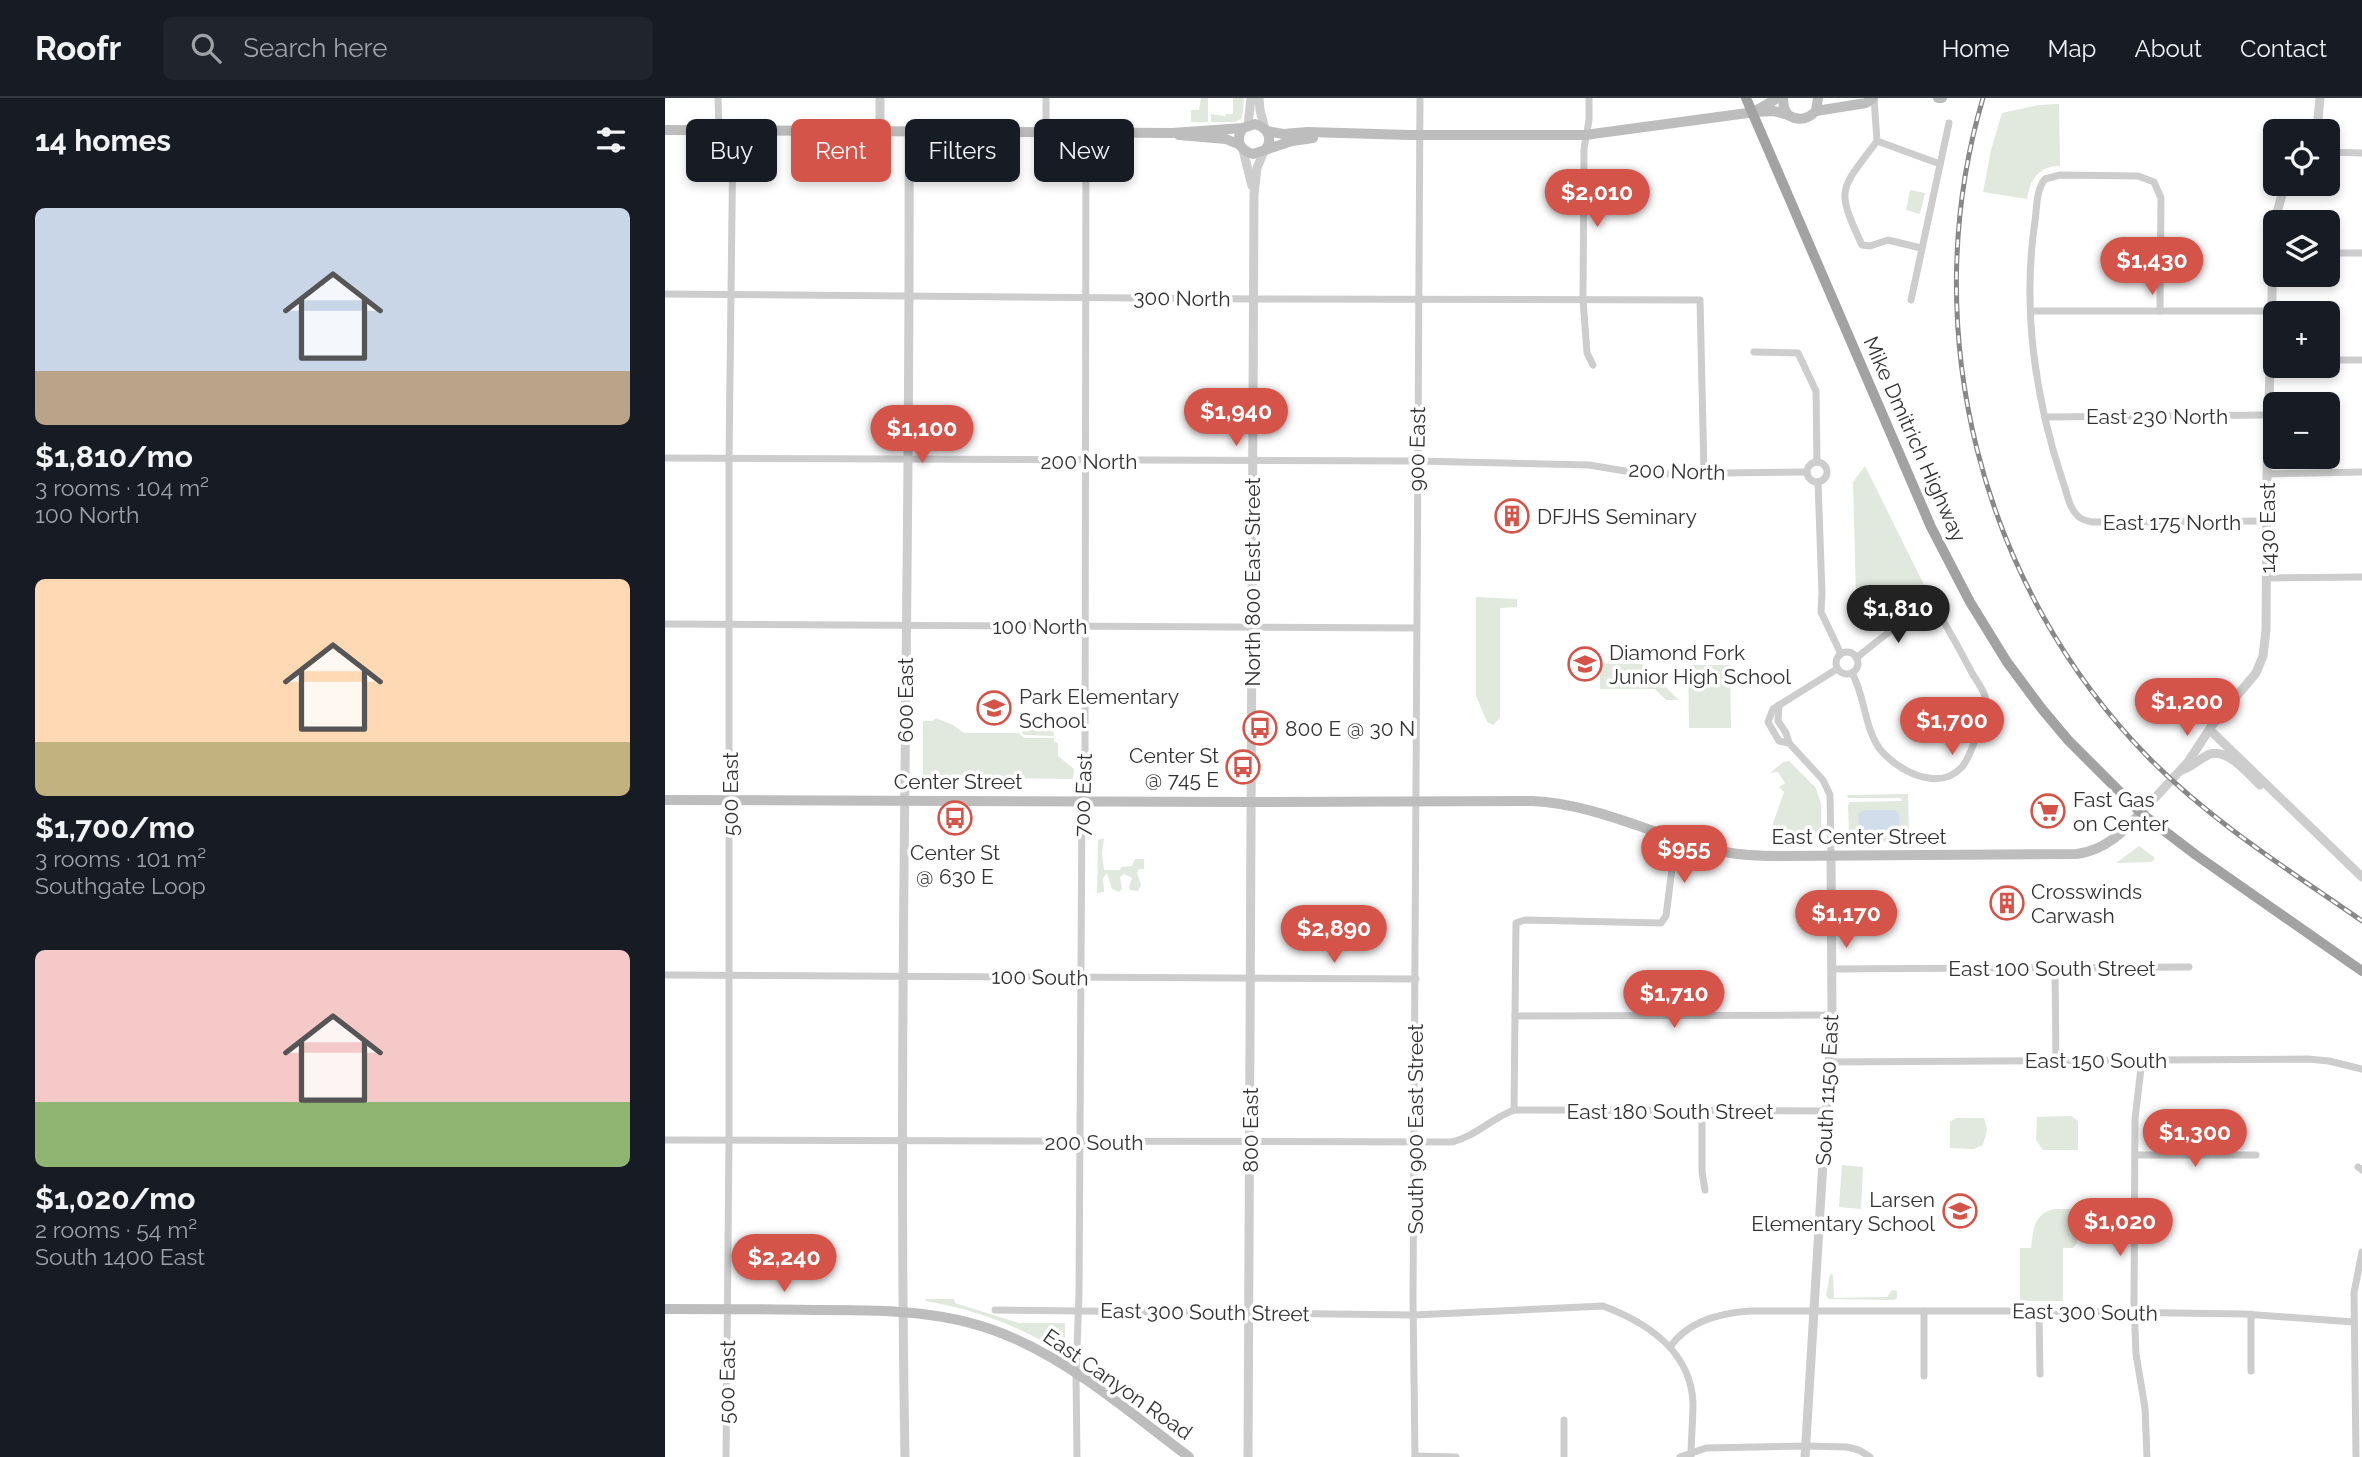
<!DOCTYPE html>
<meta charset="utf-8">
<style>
body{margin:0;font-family:Raleway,sans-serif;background:#20242c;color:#f1f3f6;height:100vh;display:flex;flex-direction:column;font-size:26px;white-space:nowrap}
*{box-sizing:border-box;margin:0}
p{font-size:23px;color:#9ea1a6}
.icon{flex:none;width:38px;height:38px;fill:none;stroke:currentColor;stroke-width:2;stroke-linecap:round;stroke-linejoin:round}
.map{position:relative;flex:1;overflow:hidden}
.details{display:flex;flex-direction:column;background:#171b24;width:665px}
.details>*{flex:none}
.guide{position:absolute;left:21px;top:21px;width:665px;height:63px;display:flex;gap:14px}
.fabs{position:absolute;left:1598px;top:21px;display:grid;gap:14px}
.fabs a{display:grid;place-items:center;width:77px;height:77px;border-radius:10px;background:#171b24;box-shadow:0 4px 10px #0003;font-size:35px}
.price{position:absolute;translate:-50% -60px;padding:0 16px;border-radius:24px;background:#d4544a;color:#fff;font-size:23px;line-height:46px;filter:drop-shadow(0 2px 4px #0008)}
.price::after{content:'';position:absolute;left:50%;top:42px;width:21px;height:16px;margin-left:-10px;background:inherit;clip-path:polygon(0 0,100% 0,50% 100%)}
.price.current{background:#222;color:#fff}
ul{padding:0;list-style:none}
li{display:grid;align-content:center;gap:14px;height:371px;padding:0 35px}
li span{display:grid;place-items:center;height:217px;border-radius:10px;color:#555}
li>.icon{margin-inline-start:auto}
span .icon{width:126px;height:126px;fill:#fffc;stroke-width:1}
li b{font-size:30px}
h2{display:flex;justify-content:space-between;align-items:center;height:84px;padding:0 35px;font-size:30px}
.tag{padding:0 24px;border-radius:10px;background:#171b24;box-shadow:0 4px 10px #0003;font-size:24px;line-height:63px}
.tag.current{background:#d4544a;color:#fff}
header{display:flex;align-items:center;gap:42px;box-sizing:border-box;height:98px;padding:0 35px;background:#171b24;border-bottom:2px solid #363941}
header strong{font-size:33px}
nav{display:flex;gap:38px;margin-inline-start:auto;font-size:24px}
.search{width:490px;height:63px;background:#20242c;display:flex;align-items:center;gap:18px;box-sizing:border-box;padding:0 24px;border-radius:10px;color:#9ea1a6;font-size:26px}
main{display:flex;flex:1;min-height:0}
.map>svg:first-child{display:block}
.green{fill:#e1e8dd}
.water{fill:#d2ddeb}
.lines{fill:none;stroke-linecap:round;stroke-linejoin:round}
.minor{stroke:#cdcdcd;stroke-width:7}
.tertiary{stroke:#cdcdcd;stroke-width:9}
.secondary{stroke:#bdbdbd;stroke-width:10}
.trunk{stroke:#a2a2a2;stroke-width:10}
.rail-casing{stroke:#888;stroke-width:5}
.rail{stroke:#fff;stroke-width:2.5;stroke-dasharray:8;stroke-linecap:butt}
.labels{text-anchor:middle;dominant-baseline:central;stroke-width:7;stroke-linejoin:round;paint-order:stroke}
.street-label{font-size:21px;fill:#333;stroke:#fff}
.poi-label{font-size:21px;fill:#333;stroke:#fff;text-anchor:start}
</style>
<header>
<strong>Roofr</strong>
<div class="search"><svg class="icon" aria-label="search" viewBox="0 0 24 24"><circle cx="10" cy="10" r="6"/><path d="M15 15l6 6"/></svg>Search here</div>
<nav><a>Home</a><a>Map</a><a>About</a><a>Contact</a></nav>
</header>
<main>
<section class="details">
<h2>14 homes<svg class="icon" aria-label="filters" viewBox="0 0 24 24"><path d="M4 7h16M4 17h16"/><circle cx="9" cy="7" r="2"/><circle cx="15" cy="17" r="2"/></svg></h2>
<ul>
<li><span style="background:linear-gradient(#c9d6e8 75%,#b9a48a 0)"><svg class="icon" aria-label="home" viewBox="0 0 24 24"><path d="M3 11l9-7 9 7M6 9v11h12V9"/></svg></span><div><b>$1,810/mo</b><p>3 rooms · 104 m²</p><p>100 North</p></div></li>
<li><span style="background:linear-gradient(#ffd9b3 75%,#c2b280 0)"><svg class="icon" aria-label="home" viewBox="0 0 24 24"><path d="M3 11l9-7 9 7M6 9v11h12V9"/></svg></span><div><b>$1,700/mo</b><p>3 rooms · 101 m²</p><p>Southgate Loop</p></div></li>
<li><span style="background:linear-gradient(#f6c9c9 70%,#8fb573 0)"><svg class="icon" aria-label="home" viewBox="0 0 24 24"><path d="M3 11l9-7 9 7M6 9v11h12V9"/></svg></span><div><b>$1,020/mo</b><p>2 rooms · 54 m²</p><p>South 1400 East</p></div></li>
</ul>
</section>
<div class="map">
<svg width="1697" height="1359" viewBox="0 0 1697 1359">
<rect width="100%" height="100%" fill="#fff"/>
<!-- green -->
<g class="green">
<polygon points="536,0 543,0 543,24 526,24 526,12 534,12"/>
<polygon points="568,0 579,0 578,15 576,21 569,24 546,24 546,16 560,18 561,16 568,16"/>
<path d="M1394,6l1,62c-21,0 -30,13 -33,33l-44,-7 8,-42 11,-37 36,-8z"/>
<polygon points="1245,92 1260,95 1255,116 1241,112"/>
<polygon points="1200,368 1265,499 1211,531 1191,499 1188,384"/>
<polygon points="811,499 852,501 852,509 835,510 835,620 828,627 822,624 811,598"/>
<polygon points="912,565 977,566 1014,602 1001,602 990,591 935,591 935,572 912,572"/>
<polygon points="1023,567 1065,567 1066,630 1024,630"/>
<polygon points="271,620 288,627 299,635 354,635 359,640 389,640 389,644 393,645 393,658 409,671 408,681 258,679 258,623 267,623"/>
<polygon points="360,621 389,621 389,638 359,637 357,635 357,624"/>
<polygon points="1124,663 1151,690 1156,706 1156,738 1115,740 1106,731 1119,694 1114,689 1120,685 1113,674 1105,675 1118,664"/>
<polygon points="1243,696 1244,739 1184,738 1183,707 1185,704 1237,703 1236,700 1183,700 1182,697"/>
<polygon points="439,740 437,755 439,772 455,772 456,769 467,768 470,761 479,761 479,771 474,771 472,775 476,787 473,793 465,792 464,789 467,780 459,776 455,779 457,791 454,794 447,791 442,775 438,780 439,794 432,795 433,742"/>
<polygon points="1183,740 1261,740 1269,744 1180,743"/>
<polygon points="1474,748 1490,760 1487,764 1451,765"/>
<polygon points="1406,1018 1413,1023 1413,1052 1378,1052 1371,1042 1372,1019"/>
<polygon points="1291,1020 1319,1020 1322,1031 1318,1047 1309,1051 1285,1050 1285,1024"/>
<polygon points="1177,1067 1198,1069 1196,1111 1174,1109"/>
<path d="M1390,1111h23l-1,34 -4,5h-10v53h-43v-53h11c2,-19 3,-35 24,-39z"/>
<polygon points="1165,1176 1168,1177 1169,1200 1222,1199 1227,1192 1232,1193 1232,1200 1229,1202 1164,1201 1161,1198"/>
<path d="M260,1201h29l1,4 64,20h46v30c-48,-27 -84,-42 -139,-52z"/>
</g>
<!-- water -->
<polygon class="water" points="1199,712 1230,712 1234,716 1234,729 1229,732 1198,732 1194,729 1193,716"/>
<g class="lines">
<!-- minor -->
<g class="minor">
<polyline points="53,0 54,32"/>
<polyline points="381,0 381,34"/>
<polyline points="924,0 924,22 919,51 918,202 922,255 928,267"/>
<path d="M1209,0l3,43c-37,50 -42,46 -15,104l8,1 18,-6 33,8"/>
<polyline points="1212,43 1275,66"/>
<polyline points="1662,54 1697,55"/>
<polyline points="1662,155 1697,155"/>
<polyline points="0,196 589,201 1035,202 1039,375"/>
<polyline points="1246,202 1284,25"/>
<polyline points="1366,213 1607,213"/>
<path d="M1495,213l1,-113 -7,-16 -16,-6 -78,-1 -15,4c-9,11 -8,28 -10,42 -13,87 0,178 28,261 4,11 6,26 15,34 3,4 9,5 14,6l175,-1"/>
<polyline points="1089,254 1133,255 1151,293 1152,364"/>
<polyline points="1662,262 1697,262"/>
<polyline points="1380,319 1605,317"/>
<polyline points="0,360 752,363 924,367 978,376 1142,374"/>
<circle cx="1152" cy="374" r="10"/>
<polyline points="1602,376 1697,374"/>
<polyline points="1153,384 1157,495 1156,514 1176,556"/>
<polyline points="1602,480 1697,479"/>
<polyline points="0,526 751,530"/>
<circle cx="1182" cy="565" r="11"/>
<path d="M1187,575c13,23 12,53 27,75 17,22 59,45 83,19 8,-10 11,-23 16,-34 3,-11 9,-25 7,-37 -2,-7 -9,-16 -13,-23 -11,-21 -22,-41 -34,-61 -23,-6 -63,32 -82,46"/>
<polyline points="1114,607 1113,623 1121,635 1124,645 1158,682 1165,697 1166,757"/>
<polyline points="1124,645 1114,643 1103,624 1108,611 1172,571"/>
<polyline points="1166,871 1524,869"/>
<polyline points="1390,871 1391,962"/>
<polyline points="0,877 751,881"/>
<polyline points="850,918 1167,917"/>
<polyline points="1477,962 1470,1021 1469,1205 1471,1256 1480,1310 1482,1359"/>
<polyline points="1164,964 1643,961 1664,963 1697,971"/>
<polyline points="849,1012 851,825 860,822 996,825 1001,818 1009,755 1015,741"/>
<polyline points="1037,1013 1037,1074 1040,1092"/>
<path d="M0,1042l787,2c24,-6 40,-24 62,-32l312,1"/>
<polyline points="1470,1057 1591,1057"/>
<polyline points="1693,1069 1697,1072"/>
<path d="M330,1212l419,5 189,-9c43,16 88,45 90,97 0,18 -2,36 -2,54"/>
<polyline points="1259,1213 1259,1278"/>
<polyline points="1374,1213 1375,1276"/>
<path d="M1005,1249c18,-26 49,-34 80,-36h289l205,3 110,8"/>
<polyline points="1586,1273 1586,1216"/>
<polyline points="750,1358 791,1359"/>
<polyline points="61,1359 64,1042 64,360 68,32"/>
<path d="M412,1359l-1,-83 3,-79 3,-494 3,-21c1,-216 -1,-432 1,-647"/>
<polyline points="750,1359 748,1200 755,0"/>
<polyline points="899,1359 899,1322"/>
<polyline points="1015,1359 1041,1350 1141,1348 1182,1349 1194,1352 1205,1359"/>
<polyline points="1691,1359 1689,1195 1697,1154"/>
</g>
<!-- tertiary -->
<g class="tertiary">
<polyline points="594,0 595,12 600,31"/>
<polyline points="583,27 586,0"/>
<polyline points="215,33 215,0"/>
<polyline points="1649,33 1653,21 1655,0"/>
<polyline points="578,52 587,88"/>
<polyline points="1545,632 1697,779"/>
<path d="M1517,672c12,-4 18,-12 28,-16 19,-5 38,20 50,31"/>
<polyline points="1476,715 1523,664 1548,626 1591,575 1598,558 1601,532 1602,376 1609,125 1620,86"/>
<path d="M240,1359c-8,-442 6,-884 4,-1326"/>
<polyline points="583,1359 589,97 592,70 599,53"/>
<polyline points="1140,1359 1167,917 1166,757"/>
</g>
<!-- secondary -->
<g class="secondary">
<path d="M1118,0l1,10 4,7c10,6 19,5 28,-4l2,-13"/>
<polyline points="1273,0 1277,0"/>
<polyline points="1090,13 1113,0"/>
<polyline points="1151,13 1201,5 1208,0"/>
<path d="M578,30c-8,12 -4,22 10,26l39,-13 21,-3"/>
<path d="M0,32l507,3 71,-5 12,-4c13,4 18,14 11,25"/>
<polyline points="602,33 618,36 643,34 745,37 920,37 1090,14 1109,13 1123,17"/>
<polyline points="514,37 561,41 575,47"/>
<path d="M0,702l586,2 281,-1c68,3 128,38 194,51 18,4 36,4 54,4l297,-2c28,-4 45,-21 64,-41"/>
<path d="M0,1211c50,0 99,0 149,1 68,0 135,-1 199,28 64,28 120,77 176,119"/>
</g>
<!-- trunk -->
<polyline class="trunk" points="1081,0 1266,429 1305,504 1342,564 1377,611 1403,642 1476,715 1531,757 1697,873"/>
<defs>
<path id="rail" d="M1318,0c-68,230 -3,488 166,660 63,64 140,112 213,163"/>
</defs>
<!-- rail casing -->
<use href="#rail" class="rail-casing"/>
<!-- rail -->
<use href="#rail" class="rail"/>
</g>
<!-- icons -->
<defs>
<symbol id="building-ring" viewBox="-11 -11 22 22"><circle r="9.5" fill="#fff" stroke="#d4544a" stroke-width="1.5"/><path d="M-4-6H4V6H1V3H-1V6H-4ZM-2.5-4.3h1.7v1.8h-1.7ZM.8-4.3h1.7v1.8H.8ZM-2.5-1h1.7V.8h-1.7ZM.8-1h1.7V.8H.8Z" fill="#d4544a"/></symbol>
<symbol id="school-ring" viewBox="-11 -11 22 22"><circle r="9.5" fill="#fff" stroke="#d4544a" stroke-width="1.5"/><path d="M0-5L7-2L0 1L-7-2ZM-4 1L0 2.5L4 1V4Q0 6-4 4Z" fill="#d4544a"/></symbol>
<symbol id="bus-ring" viewBox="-11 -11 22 22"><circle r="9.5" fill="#fff" stroke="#d4544a" stroke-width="1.5"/><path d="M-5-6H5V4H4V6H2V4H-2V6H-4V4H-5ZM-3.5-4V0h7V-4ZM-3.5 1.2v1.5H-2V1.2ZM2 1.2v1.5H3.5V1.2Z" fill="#d4544a"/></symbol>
<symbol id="supermarket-ring" viewBox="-11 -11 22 22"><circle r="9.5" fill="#fff" stroke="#d4544a" stroke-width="1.5"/><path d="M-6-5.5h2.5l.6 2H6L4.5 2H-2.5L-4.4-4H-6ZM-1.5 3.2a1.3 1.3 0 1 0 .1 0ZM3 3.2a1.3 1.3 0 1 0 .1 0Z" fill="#d4544a"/></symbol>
</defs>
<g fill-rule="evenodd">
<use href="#building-ring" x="828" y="399" width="38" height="38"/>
<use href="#school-ring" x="901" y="547" width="38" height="38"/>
<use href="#school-ring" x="310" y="591" width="38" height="38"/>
<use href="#bus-ring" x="576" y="611" width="38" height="38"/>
<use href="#bus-ring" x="559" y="650" width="38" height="38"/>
<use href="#supermarket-ring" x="1364" y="694" width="38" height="38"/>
<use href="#bus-ring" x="271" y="701" width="38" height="38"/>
<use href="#building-ring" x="1323" y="786" width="38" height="38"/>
<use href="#school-ring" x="1276" y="1094" width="38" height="38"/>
</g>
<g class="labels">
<!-- street labels -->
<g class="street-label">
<text transform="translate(517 200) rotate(1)">300 North</text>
<text x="1492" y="318">East 230 North</text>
<text transform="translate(1250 341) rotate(66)">Mike Dmitrich Highway</text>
<text transform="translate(752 351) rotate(-89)">900 East</text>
<text x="424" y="363">200 North</text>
<text transform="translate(1012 373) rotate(2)">200 North</text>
<text x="1507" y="424">East 175 North</text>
<text transform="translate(1602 430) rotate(-90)">1430 East</text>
<text transform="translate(587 484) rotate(-90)">North 800 East Street</text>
<text x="375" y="528">100 North</text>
<text transform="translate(240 602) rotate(-90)">600 East</text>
<text x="293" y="683">Center Street</text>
<text transform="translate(65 696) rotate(-90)">500 East</text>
<text transform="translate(418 697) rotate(-88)">700 East</text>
<text x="1194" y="738">East Center Street</text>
<text x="1387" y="870">East 100 South Street</text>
<text transform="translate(375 879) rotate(1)">100 South</text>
<text x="1431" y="962">East 150 South</text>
<text transform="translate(1162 992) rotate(-87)">South 1150 East</text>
<text x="1005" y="1013">East 180 South Street</text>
<text transform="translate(750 1031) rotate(-90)">South 900 East Street</text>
<text transform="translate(585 1032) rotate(-90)">800 East</text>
<text x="429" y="1044">200 South</text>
<text transform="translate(540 1214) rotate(1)">East 300 South Street</text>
<text transform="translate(1420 1214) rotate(1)">East 300 South</text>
<text transform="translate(62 1284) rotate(-89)">500 East</text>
<text transform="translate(453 1286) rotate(35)">East Canyon Road</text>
</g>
<!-- poi labels -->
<g class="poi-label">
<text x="872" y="418">DFJHS Seminary</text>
<text x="944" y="554">Diamond Fork<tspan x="944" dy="24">Junior High School</tspan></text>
<text x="354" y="598">Park Elementary<tspan x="354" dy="24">School</tspan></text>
<text x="620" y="630">800 E @ 30 N</text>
<text x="554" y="657" text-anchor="end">Center St<tspan x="554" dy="24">@ 745 E</tspan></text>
<text x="1408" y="701">Fast Gas<tspan x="1408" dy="24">on Center</tspan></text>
<text x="290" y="754" text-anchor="middle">Center St<tspan x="290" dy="24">@ 630 E</tspan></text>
<text x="1366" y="793">Crosswinds<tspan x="1366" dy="24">Carwash</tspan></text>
<text x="1270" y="1101" text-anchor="end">Larsen<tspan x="1270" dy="24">Elementary School</tspan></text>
</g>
</g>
</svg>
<div class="fabs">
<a><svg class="icon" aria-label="locate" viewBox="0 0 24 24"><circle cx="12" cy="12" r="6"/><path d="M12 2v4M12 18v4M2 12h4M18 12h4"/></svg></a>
<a><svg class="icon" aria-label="layers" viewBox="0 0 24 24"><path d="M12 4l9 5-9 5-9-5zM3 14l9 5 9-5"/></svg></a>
<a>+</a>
<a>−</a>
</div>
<b class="price" style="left:932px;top:131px">$2,010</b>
<b class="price" style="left:1487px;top:199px">$1,430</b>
<b class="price" style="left:571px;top:350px">$1,940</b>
<b class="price" style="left:257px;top:367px">$1,100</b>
<b class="price current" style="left:1233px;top:547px">$1,810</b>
<b class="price" style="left:1522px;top:640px">$1,200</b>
<b class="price" style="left:1287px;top:659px">$1,700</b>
<b class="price" style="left:1019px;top:787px">$955</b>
<b class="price" style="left:1181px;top:852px">$1,170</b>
<b class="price" style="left:669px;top:867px">$2,890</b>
<b class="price" style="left:1009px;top:932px">$1,710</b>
<b class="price" style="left:1530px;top:1071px">$1,300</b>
<b class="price" style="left:1455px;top:1160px">$1,020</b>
<b class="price" style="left:119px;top:1196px">$2,240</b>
<div class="guide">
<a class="tag">Buy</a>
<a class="tag current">Rent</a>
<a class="tag">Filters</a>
<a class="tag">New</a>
</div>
</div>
</main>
